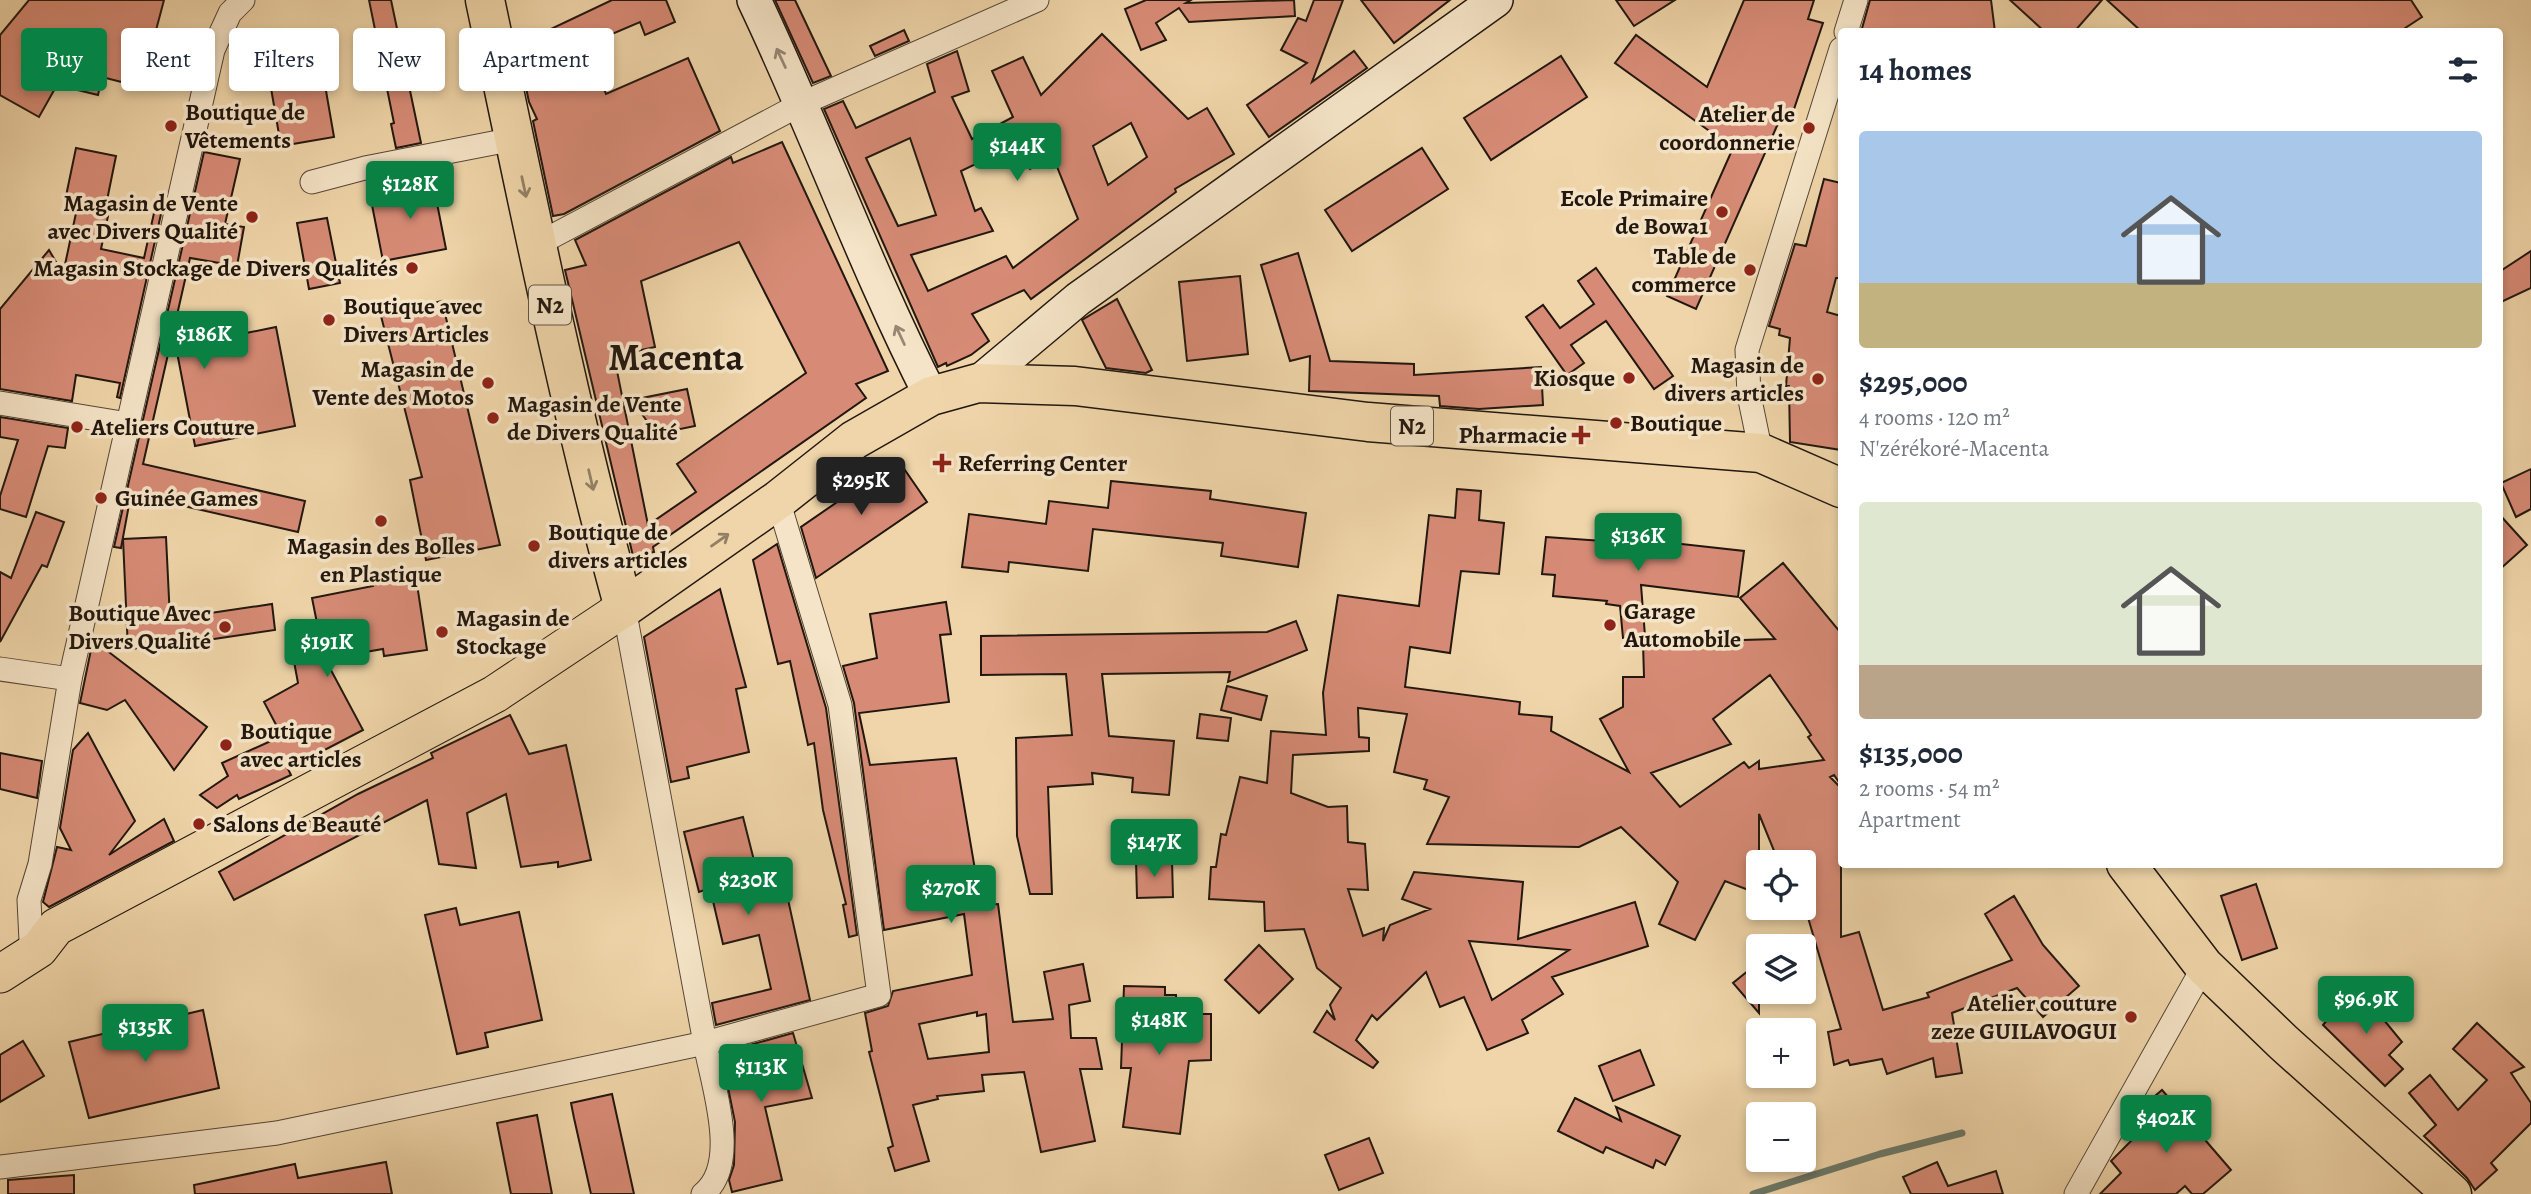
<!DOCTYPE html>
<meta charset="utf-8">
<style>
body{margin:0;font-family:Alegreya,serif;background:#f6f6f7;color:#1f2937;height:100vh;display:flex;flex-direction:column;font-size:26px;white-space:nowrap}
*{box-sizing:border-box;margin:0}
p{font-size:23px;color:#747a83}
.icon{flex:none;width:38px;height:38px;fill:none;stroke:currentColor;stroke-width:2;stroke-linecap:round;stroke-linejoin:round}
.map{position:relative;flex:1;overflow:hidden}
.sheet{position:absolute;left:1838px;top:28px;width:665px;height:840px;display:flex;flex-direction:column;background:#fff;border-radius:7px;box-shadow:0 4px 10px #0003}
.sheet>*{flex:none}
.guide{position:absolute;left:21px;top:28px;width:665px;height:63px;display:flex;gap:14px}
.tools{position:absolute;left:1746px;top:850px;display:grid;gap:14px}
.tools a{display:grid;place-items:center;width:70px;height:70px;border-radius:7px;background:#fff;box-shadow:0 4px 10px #0003;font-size:35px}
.price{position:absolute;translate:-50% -60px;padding:0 16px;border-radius:7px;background:#0b8043;color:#fff;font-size:23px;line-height:46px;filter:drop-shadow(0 2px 4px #0008)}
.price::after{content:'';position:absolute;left:50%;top:42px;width:21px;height:16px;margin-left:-10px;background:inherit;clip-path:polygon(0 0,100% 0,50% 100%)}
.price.selected{background:#222;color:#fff}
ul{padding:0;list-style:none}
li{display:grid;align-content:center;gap:14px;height:371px;padding:0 21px}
li span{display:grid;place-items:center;height:217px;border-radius:7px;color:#555}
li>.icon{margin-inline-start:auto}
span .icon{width:126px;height:126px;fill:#fffc;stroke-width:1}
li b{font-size:30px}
h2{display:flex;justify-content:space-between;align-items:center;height:84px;padding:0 21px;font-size:30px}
.chip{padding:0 24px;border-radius:7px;background:#fff;box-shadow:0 4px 10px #0003;font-size:24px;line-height:63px}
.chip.selected{background:#0b8043;color:#fff}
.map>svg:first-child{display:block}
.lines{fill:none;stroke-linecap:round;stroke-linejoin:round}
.stream{stroke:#6b7868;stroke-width:7}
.building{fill:#d78b76;stroke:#22170f;stroke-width:2;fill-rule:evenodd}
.minor-casing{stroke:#554636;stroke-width:25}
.secondary-casing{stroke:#22170f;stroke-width:36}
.primary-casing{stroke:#22170f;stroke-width:39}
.trunk-casing{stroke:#22170f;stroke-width:41}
.minor{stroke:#f5e4c7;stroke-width:23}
.secondary{stroke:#f5e4c7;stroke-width:33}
.primary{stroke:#efd5a9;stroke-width:37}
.trunk{stroke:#efd5a9;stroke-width:38}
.oneway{stroke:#968874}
.oneway2{stroke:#938064}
.poi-dot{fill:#8f2418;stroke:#f5e4c7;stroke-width:2.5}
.labels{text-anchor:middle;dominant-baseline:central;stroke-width:7;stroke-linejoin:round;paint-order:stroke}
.shield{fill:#f5e4c7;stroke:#615446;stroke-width:2}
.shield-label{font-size:23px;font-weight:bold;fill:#22170f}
.poi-label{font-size:24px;font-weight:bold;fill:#22170f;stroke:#f5e4c7;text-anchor:start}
.town-label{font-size:38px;font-weight:bold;fill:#22170f;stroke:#f5e4c7}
</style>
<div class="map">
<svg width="2531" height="1194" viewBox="0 0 2531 1194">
<rect width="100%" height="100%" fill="#efd5a9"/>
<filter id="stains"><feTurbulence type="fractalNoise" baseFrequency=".00286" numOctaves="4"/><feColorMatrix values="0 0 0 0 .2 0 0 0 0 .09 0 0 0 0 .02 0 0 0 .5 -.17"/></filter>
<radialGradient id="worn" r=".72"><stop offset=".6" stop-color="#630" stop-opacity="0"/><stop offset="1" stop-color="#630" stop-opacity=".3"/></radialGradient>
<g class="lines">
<!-- stream -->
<polyline class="stream" points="1753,1194 1880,1154 1962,1133"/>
</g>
<!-- building -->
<g class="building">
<polygon points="29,0 164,0 141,87 102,77 98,95 57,85 39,117 0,95 0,35"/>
<polygon points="369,0 391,0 421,143 396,148 391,124 394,123"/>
<polygon points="612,0 666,0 675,22 645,35 640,22 586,45 606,94 688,58 720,131 564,214 553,216 533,121 537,119 529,102 517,45"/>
<polygon points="775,0 795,0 831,76 813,83"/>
<polygon points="1146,0 1191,0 1186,3 1294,0 1295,16 1189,22 1179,8 1156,23 1166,40 1141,50 1125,9"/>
<polygon points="1314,0 1343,0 1312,82 1354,51 1367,68 1269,137 1247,105 1307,63 1281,50 1298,18 1306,21"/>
<polygon points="1361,0 1450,0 1394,43"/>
<polygon points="1616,0 1675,0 1634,26"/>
<polygon points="1744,0 1814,0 1808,19 1823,23 1793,112 1784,110 1696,309 1667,296 1733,148 1615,63 1636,35 1707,87"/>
<polygon points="1870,0 1991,0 1995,32 1861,32"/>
<polygon points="2010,0 2102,0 2074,32 2045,32"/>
<polygon points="2107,0 2411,0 2422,17 2399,32 2142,32"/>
<polygon points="904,30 909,41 875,56 870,46"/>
<polygon points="316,33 334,137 281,146 263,42"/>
<path d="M1102,34l86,85 19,-11 27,46 -59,35 1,3 -145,107 -7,-9 -52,24 17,27 -18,14 -24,11 -1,-3 -8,4 -114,-258 19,-8 13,27 79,-36 -8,-28 30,-13 12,40 -17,6 20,42 41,-22 -21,-46 31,-14 18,38zM1131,123l16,34 -39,28 -15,-39zM910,138l26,77 -38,11 -32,-68zM1017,144l13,25 23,-12 25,62 -65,49 -7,-12 -78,35 -17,-36 82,-24 -12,-23 -6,3 -14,-40z"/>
<polygon points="1561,56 1587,97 1491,160 1464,118"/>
<path d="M782,142l106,229 -32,13 10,14 -213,149 1,5 -21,4 -68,-286 21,-5 -11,-25 156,-83 2,6zM739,242l67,131 -129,91 19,28 -48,33 -34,-169 41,-9 -14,-66z"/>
<polygon points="76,148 116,156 104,215 108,216 101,249 144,258 158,195 165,196 120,398 117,397 120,383 76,375 72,401 0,389 0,309 49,250 63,274 79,199 66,196"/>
<polygon points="1422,148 1448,189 1352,251 1325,210"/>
<polygon points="204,152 240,159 225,224 244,227 237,266 190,258 143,464 305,501 298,532 131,494 121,548 114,547"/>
<polygon points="426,170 431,193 435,193 446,249 383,261 372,205 407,198 402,175"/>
<polygon points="1824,179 1841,183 1841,278 1836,278 1827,312 1841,316 1841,450 1790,442 1789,386 1786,386 1790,338 1779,335 1780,329 1769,326 1795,244 1806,246"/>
<polygon points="327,218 340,283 309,289 297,223"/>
<polygon points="2531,251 2531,288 2499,303 2499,272"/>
<polygon points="1298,253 1330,361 1414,364 1414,375 1541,367 1543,405 1479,409 1440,406 1439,396 1309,391 1310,356 1290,361 1261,265"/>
<polygon points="1596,268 1673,376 1654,389 1606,321 1571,345 1584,363 1567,375 1526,317 1543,305 1560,328 1594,304 1578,281"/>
<polygon points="1240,276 1248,354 1187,361 1179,282"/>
<polygon points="1117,299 1152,370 1146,373 1106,368 1082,320"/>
<polygon points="442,301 500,545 426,560 410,480 422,477 381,316"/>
<polygon points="276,327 295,426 195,446 176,347"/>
<polygon points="687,389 695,426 656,434 632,400"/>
<polygon points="0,417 68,428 65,448 48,446 26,517 0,509 0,496 18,440 0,437"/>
<polygon points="898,460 927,502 816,578 801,527"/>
<polygon points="2531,469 2531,509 2516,517 2501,483"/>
<polygon points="1111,481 1211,491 1210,499 1306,513 1298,567 1221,556 1223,543 1093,529 1088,571 1009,562 1008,572 962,567 969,514 1046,524 1049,501 1108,508"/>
<path d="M1457,489l24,2 -2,29 25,3 -5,51 -38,-3 -11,82 -40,-6 -5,40 115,15 -1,12 33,3 -1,14 78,41 -29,-53 23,-12v-30h21l-1,-34 132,-4 -35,-41 43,-35 58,70v152l-7,-10 -4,2 11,11v149l18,-5 24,78 46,-13 -2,-4 85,-33 -27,-46 29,-18 29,49 36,41 -36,31 -26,-29 -65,25 10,60 -26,4 -3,-19 -46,16 -5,-15 -32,6 -2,-5 -14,5 -6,-33 13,-3 -37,-125v-41h-25l-20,-49v80l-34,-13 -30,59 -36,-16 19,-42 -57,-55 -42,20 -152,-3 22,-47 -25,-8 3,-9 -33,-8 13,-58 -49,-6 1,29 10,1v13l-76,4 -2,38 37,14 19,-1 1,36 17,2 3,46 -20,-1 15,47 21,-8 -1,13 7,-16 40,-16 -28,-10 12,-27 109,10 -5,57 117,-37 13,44 -96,31 11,17 -41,26 6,13 -41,17 -23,-53 -24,10 -14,-35 -49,48 -5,-5 -16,25 22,22 -5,6 -59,-36 13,-21 8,9 -5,-15 11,-17 -24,-20 -13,-39 -39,2 -1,-29 -55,-3 2,-32h5l5,-33 5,1 14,-58 27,6 4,-52 55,4 -3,-42 15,-98 81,11 10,-91 26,3zM1770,675l30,43 11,17 -3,2 16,23 -65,9v-8l-10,7 -5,-6 -64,45 -29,-34 80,-29 -18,-25zM1469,941l34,3 66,6 -77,50z"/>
<polygon points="36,512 64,522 47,567 42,565 0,642 0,572 11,578"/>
<polygon points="2499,514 2527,545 2499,570"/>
<polygon points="166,537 170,619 272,604 275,630 180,644 179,639 128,650 123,539"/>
<polygon points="1546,537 1617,542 1617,539 1663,546 1664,542 1744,551 1738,597 1641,585 1645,636 1623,638 1620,606 1606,604 1607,601 1553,596 1555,575 1542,574"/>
<polygon points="777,544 826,708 857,935 849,937 843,905 846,904 823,810 814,743 808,745 790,661 778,664 753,560"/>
<polygon points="415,571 427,650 384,656 383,649 325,659 363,730 288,769 291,775 239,799 237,795 217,808 200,795 228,776 222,763 282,736 264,702 298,683 288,629 317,623 312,598 373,586 372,578"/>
<polygon points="720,589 746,687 736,689 749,752 687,767 689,778 671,782 644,637"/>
<path d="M946,602l5,32 -11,1 9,67 -90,11 11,52 86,-7 25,147 17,-1 15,118 40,-3 -9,-47 39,-8 7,37 -21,4 2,33h25l6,31h-22l15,72 -54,11 -17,-80 -42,3 2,16 -47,5 1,3 -25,6 16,56 -34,10 -7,-23 5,-2 -24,-94 3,-1 -7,-38 23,-7 5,-15 79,-16 -8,-61 -80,16 -30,-227 -11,-37 34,-8 -7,-44zM977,1012v4l9,-2 3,38 -61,7 -9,-35z"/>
<polygon points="1296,621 1307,650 1228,682 1230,672 1102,674 1109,736 1174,741 1169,795 1132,792 1133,778 1092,773 1093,784 1048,787 1052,894 1030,894 1017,836 1016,738 1072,735 1066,674 981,675 981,636 1267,632"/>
<polygon points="93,640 207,727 174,770 125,700 107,710 80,703"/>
<polygon points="1227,686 1267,696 1261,720 1221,710"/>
<polygon points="1200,714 1231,718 1228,741 1197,738"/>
<polygon points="510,715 529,754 566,745 591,860 558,867 558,862 521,867 506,794 467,813 476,868 439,864 427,800 234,900 219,872 358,794 433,758 431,753"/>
<polygon points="88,733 135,821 109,855 164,819 174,841 49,907 43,902 57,847 71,850 60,828 73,750"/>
<polygon points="0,753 42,761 37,798 0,789"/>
<polygon points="743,817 764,900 787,895 810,1000 716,1025 712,1003 771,989 759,935 723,944 710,888 699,892 684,832"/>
<polygon points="1172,860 1173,897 1137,898 1136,861"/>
<polygon points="2256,884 2277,948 2242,960 2221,896"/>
<polygon points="456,908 460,925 519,912 542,1020 485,1033 488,1047 457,1054 425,915"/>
<polygon points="1259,945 1293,979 1259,1013 1225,980"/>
<polygon points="1759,962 1759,1013 1733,983"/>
<polygon points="1124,986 1165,987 1165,995 1176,995 1177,1014 1211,1014 1211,1060 1189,1061 1180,1134 1123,1127 1131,1068 1121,1068"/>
<polygon points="2356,986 2402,1042 2389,1055 2403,1069 2385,1086 2323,1025"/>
<polygon points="203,1010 219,1088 89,1118 69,1042"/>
<polygon points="2477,1023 2524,1067 2511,1073 2531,1103 2531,1123 2491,1163 2497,1170 2475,1190 2467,1178 2424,1136 2436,1125 2409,1093 2430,1075 2458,1110 2487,1080 2453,1049"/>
<polygon points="793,1033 812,1098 765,1107 782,1180 732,1192 729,1180 734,1165 735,1122 721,1053"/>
<polygon points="23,1041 44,1076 0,1102 0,1055"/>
<polygon points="1640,1050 1654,1085 1613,1101 1599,1066"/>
<polygon points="2162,1090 2231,1170 2203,1194 2192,1194 2185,1186 2176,1194 2100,1194 2121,1173 2111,1161 2139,1133 2131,1124 2140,1109"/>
<polygon points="612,1094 634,1194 591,1194 574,1118 571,1103"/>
<polygon points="1575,1098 1621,1121 1616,1107 1680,1136 1665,1165 1656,1160 1653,1168 1606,1147 1603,1153 1558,1131"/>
<polygon points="537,1115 552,1194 511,1194 497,1123"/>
<polygon points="1369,1138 1383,1173 1339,1190 1325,1155"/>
<polygon points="386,1162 392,1194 195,1194 194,1185 295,1164 298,1178"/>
<polygon points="1937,1162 1948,1186 1996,1171 2003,1194 1911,1194 1903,1177"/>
<polygon points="74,1175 74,1194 8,1194 8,1180"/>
</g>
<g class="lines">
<defs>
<g id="minor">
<polyline points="1846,32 1856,0"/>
<polyline points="312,182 365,168 514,139"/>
<polyline points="536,245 803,103 1037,0"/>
<polyline points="0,403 128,424"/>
<polyline points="1761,453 1749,395 1747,350 1841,49"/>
<polyline points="624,608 705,1043 879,995 840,705 778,500"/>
<polyline points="0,669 70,679"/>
<polyline points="39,949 31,941 29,900 40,864 70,679 213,50 230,13 243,0"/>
<path d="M0,1167l277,-34 428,-90c7,41 36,121 -2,151"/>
<polyline points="2076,1194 2204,966"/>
</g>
<g id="secondary">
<path d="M754,0c62,130 111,267 177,396"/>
<polyline points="978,383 1078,299 1496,0"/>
</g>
<polyline id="primary" points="0,974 39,949 56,927 495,694 624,608"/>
<g id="trunk">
<path d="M485,0c43,203 84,408 139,608l154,-108 76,-60 77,-44 47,-13 97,3 293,36 393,31 80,35"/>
<polyline points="2126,864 2204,966 2284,1043 2452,1194"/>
</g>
</defs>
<!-- minor casing -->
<use href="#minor" class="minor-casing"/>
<!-- secondary casing -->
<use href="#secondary" class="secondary-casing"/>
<!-- primary casing -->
<use href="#primary" class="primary-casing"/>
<!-- trunk casing -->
<use href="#trunk" class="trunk-casing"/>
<!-- minor -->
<use href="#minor" class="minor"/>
<!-- secondary -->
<use href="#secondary" class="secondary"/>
<!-- primary -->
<use href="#primary" class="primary"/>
<!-- trunk -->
<use href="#trunk" class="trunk"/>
</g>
<!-- one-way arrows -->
<defs><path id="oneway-shaft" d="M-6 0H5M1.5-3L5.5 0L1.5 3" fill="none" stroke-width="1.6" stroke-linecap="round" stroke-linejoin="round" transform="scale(1.75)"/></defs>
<g class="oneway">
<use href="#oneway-shaft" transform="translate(781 58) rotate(-115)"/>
<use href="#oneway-shaft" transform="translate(900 335) rotate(-115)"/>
</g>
<g class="oneway2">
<use href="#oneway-shaft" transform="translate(524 187) rotate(78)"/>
<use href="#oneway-shaft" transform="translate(591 480) rotate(77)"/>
<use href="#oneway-shaft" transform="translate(720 540) rotate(-35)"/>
</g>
<!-- markers -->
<g class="poi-dot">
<circle cx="171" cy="126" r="7"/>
<circle cx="1809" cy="128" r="7"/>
<circle cx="1722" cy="212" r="7"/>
<circle cx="252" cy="217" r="7"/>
<circle cx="412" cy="268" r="7"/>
<circle cx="1750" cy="270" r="7"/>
<circle cx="329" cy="320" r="7"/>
<circle cx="1629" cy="378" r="7"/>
<circle cx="1818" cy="379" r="7"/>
<circle cx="488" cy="383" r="7"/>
<circle cx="493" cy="418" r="7"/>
<circle cx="1616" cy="423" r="7"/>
<circle cx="77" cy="427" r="7"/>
<path d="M1577.5 424.5h7v7h7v7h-7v7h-7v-7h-7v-7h7z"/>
<path d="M938.5 452.5h7v7h7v7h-7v7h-7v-7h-7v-7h7z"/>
<circle cx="101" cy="498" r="7"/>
<circle cx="381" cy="521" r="7"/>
<circle cx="534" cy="546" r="7"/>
<circle cx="1610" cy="625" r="7"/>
<circle cx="225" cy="627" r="7"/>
<circle cx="442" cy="632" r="7"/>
<circle cx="226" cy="745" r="7"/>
<circle cx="199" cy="824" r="7"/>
<circle cx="2131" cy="1017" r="7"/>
</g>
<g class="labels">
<!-- shield labels -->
<g class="shield">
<rect x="529" y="285.5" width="42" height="39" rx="5"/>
<rect x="1391" y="406.5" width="42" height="39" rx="5"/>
</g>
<g class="shield-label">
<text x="550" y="305">N2</text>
<text x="1412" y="426">N2</text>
</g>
<!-- poi labels -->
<g class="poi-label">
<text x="185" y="112">Boutique de<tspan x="185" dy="28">Vêtements</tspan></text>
<text x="1795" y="114" text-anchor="end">Atelier de<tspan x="1795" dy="28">coordonnerie</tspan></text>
<text x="1708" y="198" text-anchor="end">Ecole Primaire<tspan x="1708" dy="28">de Bowa1</tspan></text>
<text x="238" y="203" text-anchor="end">Magasin de Vente<tspan x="238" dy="28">avec Divers Qualité</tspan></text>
<text x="1736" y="256" text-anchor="end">Table de<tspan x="1736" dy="28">commerce</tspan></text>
<text x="398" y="268" text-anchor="end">Magasin Stockage de Divers Qualités</text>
<text x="343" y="306">Boutique avec<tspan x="343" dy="28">Divers Articles</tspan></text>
<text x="1804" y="365" text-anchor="end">Magasin de<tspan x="1804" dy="28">divers articles</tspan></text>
<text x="474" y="369" text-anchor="end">Magasin de<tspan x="474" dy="28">Vente des Motos</tspan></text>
<text x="1615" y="378" text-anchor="end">Kiosque</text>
<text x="507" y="404">Magasin de Vente<tspan x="507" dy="28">de Divers Qualité</tspan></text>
<text x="1630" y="423">Boutique</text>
<text x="91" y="427">Ateliers Couture</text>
<text x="1567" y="435" text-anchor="end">Pharmacie</text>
<text x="958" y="463">Referring Center</text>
<text x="115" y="498">Guinée Games</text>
<text x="548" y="532">Boutique de<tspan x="548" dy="28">divers articles</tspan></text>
<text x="381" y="546" text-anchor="middle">Magasin des Bolles<tspan x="381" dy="28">en Plastique</tspan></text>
<text x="1624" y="611">Garage<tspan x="1624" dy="28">Automobile</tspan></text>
<text x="211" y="613" text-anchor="end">Boutique Avec<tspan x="211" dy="28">Divers Qualité</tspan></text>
<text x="456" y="618">Magasin de<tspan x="456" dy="28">Stockage</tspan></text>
<text x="240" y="731">Boutique<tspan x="240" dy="28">avec articles</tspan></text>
<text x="213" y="824">Salons de Beauté</text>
<text x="2117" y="1003" text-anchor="end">Atelier couture<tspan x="2117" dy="28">zeze GUILAVOGUI</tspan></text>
</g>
<!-- town labels -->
<g class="town-label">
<text x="676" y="357">Macenta</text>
</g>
</g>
<rect width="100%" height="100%" filter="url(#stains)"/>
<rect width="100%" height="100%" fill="url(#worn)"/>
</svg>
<div class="tools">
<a><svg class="icon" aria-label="locate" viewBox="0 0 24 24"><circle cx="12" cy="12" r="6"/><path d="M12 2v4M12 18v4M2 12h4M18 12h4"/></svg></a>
<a><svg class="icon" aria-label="layers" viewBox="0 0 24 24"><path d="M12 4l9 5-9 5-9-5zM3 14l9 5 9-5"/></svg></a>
<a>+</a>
<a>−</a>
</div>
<b class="price" style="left:1017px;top:183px">$144K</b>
<b class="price" style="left:410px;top:221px">$128K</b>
<b class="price" style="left:204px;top:371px">$186K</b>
<b class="price selected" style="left:861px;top:517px">$295K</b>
<b class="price" style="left:1638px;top:573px">$136K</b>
<b class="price" style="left:327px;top:679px">$191K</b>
<b class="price" style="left:1154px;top:879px">$147K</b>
<b class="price" style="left:748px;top:917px">$230K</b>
<b class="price" style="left:951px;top:925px">$270K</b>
<b class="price" style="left:2366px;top:1036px">$96.9K</b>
<b class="price" style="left:1159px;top:1057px">$148K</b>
<b class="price" style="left:145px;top:1064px">$135K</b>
<b class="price" style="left:761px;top:1104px">$113K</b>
<b class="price" style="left:2166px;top:1155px">$402K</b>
<div class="guide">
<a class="chip selected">Buy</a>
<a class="chip">Rent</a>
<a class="chip">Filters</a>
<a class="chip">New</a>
<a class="chip">Apartment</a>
</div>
<section class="sheet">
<h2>14 homes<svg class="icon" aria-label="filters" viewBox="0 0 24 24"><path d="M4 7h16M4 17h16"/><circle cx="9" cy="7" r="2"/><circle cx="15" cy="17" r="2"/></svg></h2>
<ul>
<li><span style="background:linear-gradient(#a9c7e8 70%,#c2b280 0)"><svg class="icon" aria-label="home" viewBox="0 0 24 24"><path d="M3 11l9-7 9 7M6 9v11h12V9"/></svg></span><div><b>$295,000</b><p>4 rooms · 120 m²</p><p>N'zérékoré-Macenta</p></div></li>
<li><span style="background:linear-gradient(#dfe7d0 75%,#b9a48a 0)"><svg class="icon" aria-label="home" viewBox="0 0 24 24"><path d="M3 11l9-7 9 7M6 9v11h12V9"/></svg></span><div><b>$135,000</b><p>2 rooms · 54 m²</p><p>Apartment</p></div></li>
</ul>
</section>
</div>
